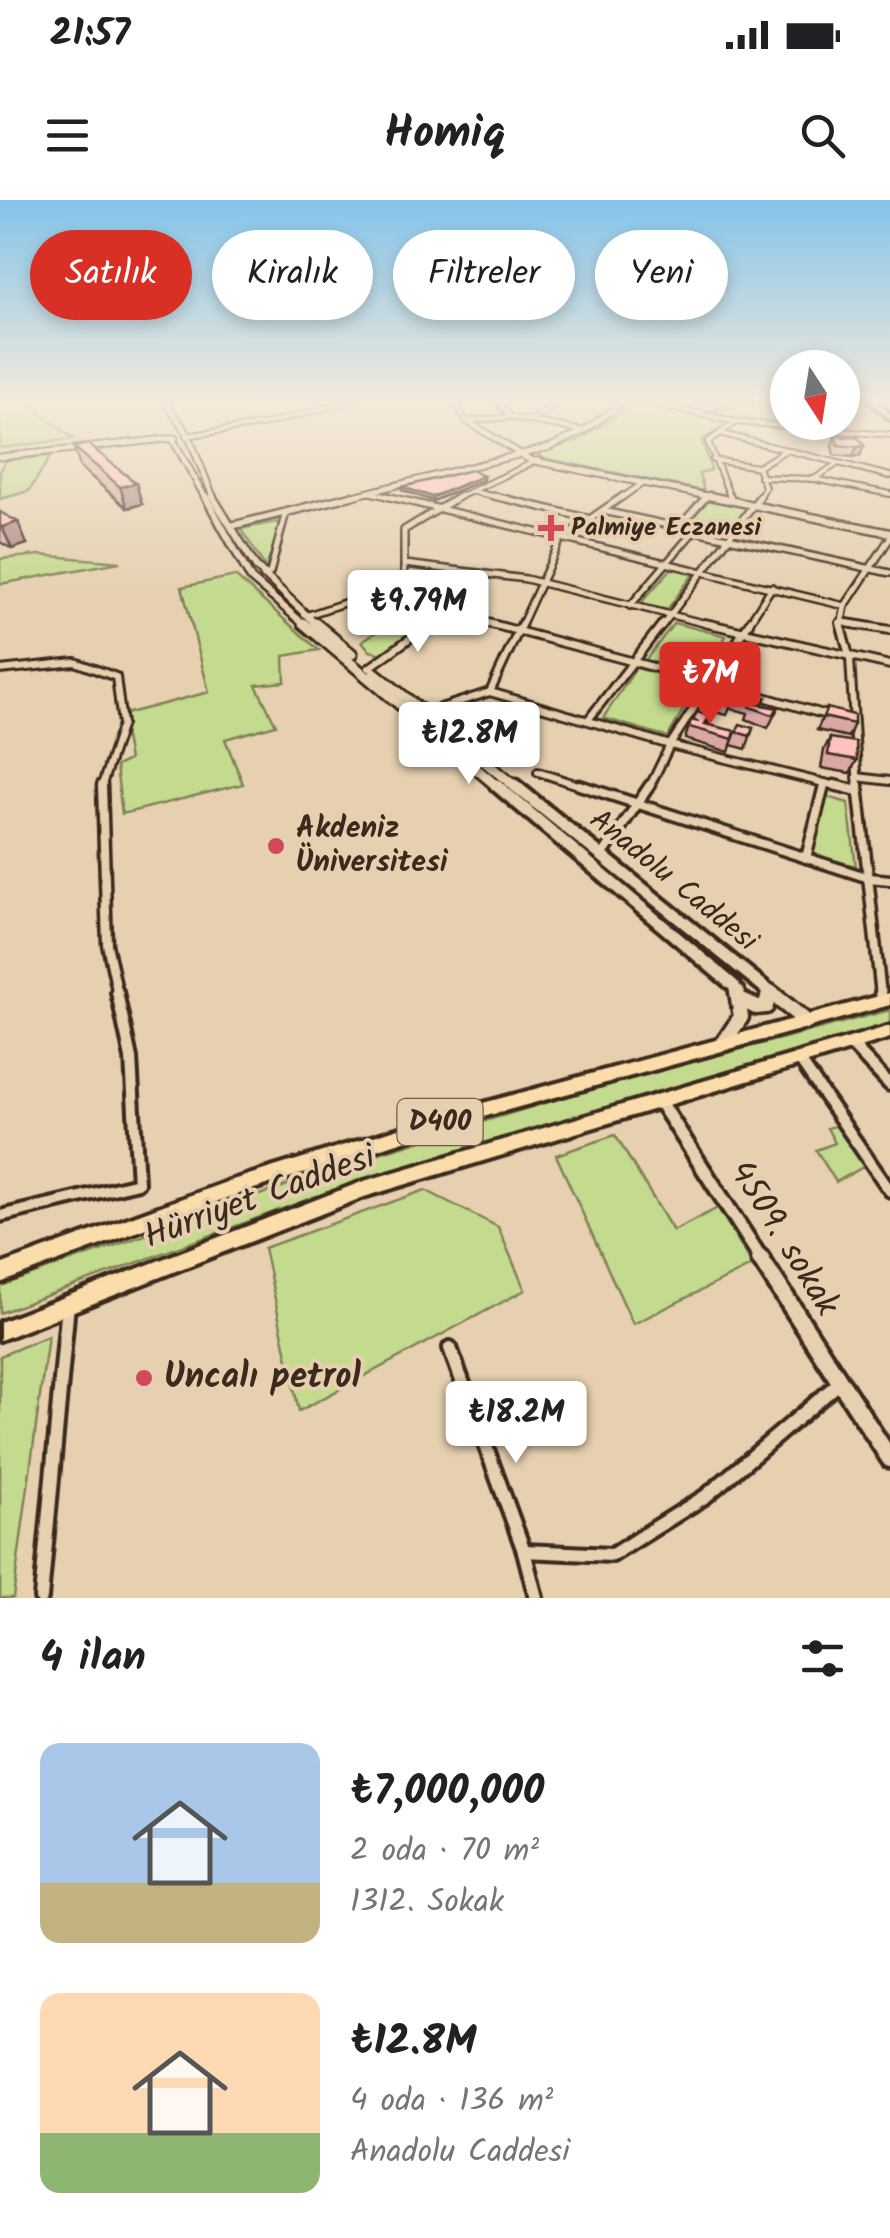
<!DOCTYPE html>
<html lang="tr">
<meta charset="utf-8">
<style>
body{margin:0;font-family:Kalam,sans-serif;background:#f2f2f2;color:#202124;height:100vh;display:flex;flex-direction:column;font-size:38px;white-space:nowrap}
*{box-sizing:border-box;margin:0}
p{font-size:32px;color:#757577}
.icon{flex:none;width:55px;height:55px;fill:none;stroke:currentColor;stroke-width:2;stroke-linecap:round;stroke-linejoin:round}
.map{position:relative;height:1398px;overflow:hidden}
.drawer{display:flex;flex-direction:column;background:#fff;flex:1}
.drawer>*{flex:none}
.banner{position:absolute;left:30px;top:30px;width:830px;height:90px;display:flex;gap:20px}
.needle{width:65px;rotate:168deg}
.controls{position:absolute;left:770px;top:150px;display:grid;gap:20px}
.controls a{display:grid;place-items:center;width:90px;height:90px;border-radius:50%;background:#fff;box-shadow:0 5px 15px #0003;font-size:50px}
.price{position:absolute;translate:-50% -85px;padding:0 22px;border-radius:10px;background:#fff;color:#222;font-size:32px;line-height:65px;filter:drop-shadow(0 2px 5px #0008)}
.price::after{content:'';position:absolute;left:50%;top:60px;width:30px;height:22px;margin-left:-15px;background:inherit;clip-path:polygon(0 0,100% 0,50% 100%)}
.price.active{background:#d93025;color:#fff}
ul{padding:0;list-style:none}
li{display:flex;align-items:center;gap:30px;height:250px;padding:0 40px}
li span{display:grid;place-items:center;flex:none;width:280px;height:200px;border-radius:20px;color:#555}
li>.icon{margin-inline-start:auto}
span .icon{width:120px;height:120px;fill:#fffc;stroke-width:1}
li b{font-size:42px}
h2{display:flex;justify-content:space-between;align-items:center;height:120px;padding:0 40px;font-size:42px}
.chip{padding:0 35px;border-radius:45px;background:#fff;box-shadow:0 5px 15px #0003;font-size:35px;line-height:90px}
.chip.active{background:#d93025;color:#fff}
.status{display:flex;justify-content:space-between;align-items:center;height:70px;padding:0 50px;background:#fff;direction:ltr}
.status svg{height:28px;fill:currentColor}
header{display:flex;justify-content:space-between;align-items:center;height:130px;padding:0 40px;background:#fff;font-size:45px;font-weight:800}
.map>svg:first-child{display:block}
.green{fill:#c4da8f;stroke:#808256;stroke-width:2.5}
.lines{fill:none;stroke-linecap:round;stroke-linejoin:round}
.stream{stroke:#6d959a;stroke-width:2.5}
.minor-far5-casing{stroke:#3b2a1e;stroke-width:8}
.minor-far4-casing{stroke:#3b2a1e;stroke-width:10}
.minor-far3-casing{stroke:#3b2a1e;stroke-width:12}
.minor-far2-casing{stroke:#3b2a1e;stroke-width:15}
.minor-far1-casing{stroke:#3b2a1e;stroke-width:18}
.minor-casing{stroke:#3b2a1e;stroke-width:20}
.tertiary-far3-casing{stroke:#3b2a1e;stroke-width:9}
.tertiary-far2-casing{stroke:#3b2a1e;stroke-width:11}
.tertiary-far1-casing{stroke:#3b2a1e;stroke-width:20}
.tertiary-casing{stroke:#3b2a1e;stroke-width:24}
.secondary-far4-casing{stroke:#3b2a1e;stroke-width:9}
.secondary-far3-casing{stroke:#3b2a1e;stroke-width:11}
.secondary-far2-casing{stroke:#3b2a1e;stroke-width:15}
.secondary-far1-casing{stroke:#3b2a1e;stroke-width:19}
.secondary-casing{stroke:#3b2a1e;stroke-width:21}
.primary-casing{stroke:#3b2a1e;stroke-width:8}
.trunk-casing{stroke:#3b2a1e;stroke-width:8}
.minor-far5{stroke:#e6d0b0;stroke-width:4}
.minor-far4{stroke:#e6d0b0;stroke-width:5}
.minor-far3{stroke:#e6d0b0;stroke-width:6}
.minor-far2{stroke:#e6d0b0;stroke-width:8}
.minor-far1{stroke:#e6d0b0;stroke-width:10}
.minor{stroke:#e6d0b0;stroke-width:12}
.tertiary-far3{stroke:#e6d0b0;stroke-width:5}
.tertiary-far2{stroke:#e6d0b0;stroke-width:6}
.tertiary-far1{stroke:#e6d0b0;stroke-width:12}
.tertiary{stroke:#e6d0b0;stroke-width:16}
.secondary-far4{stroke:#e6d0b0;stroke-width:5}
.secondary-far3{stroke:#e6d0b0;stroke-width:6}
.secondary-far2{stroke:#e6d0b0;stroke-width:9}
.secondary-far1{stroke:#e6d0b0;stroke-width:11}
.secondary{stroke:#e6d0b0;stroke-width:14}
.primary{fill:#faddab;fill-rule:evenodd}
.trunk{fill:#faddab;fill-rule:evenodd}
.wall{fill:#dba7a4;stroke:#3b2a1e;stroke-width:2.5}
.shaded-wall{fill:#b28886;stroke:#3b2a1e;stroke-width:2.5}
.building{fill:#ffc2bf;stroke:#3b2a1e;stroke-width:2.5}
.poi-dot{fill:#d1495b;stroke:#e6d0b0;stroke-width:4}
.labels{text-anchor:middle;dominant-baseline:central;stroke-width:8;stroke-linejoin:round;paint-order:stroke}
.far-poi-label{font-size:25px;font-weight:bold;fill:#3b2a1e;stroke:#e6d0b0;text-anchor:start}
.shield{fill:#e6d0b0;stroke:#6e5c4a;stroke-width:2.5}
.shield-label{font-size:28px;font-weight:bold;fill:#3b2a1e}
.poi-label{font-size:30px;font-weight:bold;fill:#3b2a1e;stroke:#e6d0b0;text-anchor:start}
.street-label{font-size:30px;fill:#3b2a1e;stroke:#e6d0b0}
.near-street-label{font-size:35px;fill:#3b2a1e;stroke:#e6d0b0}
.near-poi-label{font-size:35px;font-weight:bold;fill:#3b2a1e;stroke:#e6d0b0;text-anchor:start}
</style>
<div class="status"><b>21:57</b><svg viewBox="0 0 49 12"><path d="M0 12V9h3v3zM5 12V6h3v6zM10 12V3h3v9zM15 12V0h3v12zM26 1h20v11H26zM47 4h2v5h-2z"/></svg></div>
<header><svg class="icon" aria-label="menu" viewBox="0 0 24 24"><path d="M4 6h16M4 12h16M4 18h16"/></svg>Homiq<svg class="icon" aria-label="search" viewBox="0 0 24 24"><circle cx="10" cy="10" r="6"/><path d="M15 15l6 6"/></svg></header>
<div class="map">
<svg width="890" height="1398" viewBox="0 0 890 1398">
<rect width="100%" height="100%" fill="#e6d0b0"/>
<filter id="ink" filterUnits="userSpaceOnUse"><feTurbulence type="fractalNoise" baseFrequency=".01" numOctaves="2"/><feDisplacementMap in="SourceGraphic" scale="20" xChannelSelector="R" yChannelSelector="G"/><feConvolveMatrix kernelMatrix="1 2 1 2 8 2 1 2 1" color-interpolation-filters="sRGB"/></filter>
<g filter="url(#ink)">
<!-- green -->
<g class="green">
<polygon points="0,199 33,199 30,205 73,239 0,248"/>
<polygon points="787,199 788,222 800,225 742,220 709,211 735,202"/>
<polygon points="636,204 729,223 702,240 711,270 699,274 704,291 543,258 537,253 577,241"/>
<polygon points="51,256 29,291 0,299 0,272 6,260"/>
<polygon points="710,297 750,306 728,334 684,325"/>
<polygon points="277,322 279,328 266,368 241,329"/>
<polygon points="39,355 120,362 0,384 0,359"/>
<polygon points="672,368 694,373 667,410 640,404"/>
<polygon points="235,376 319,450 284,456 285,482 256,485 276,525 225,539 243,584 122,614 116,566 129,560 121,515 209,492 182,387"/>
<polygon points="416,407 439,414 381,454 370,451 362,441"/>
<polygon points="674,423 726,436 703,477 645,461"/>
<polygon points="636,468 697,484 668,537 603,518"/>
<polygon points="824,596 848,603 856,666 813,655"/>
<polygon points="890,810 890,825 331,991 0,1113 0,1086 376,954 598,887"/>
<polygon points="843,924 870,963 836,982 816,950 835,943 827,928"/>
<polygon points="615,935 673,1031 718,1008 753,1065 633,1124 556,955"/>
<polygon points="425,990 498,1027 525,1090 299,1211 264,1048"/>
<polygon points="48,1136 13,1398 0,1398 0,1156"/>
</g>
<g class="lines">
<!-- stream -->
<polyline class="stream" points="714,211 782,200"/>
<defs>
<g id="minor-far5">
<polyline points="451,199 467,221 510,217"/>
<polyline points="496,199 510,217 584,231"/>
<polyline points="629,199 736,222 890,235"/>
<polyline points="701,211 731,200 770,199"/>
<polyline points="842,212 852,211"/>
<polyline points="530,220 554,206 551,199"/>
<polyline points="723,234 890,276"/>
<polyline points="186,236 266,224 358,199"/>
<polyline points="713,260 758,267"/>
<polyline points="760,277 814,279 890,294"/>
<polyline points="814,279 837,264"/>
<polyline points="368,292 397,299"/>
<polyline points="475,292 504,299"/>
<polyline points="455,299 538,260"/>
<polyline points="620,299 643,283"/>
<polyline points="704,299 707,296"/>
<polyline points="731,299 708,242 736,222"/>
<polyline points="759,299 765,287 758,267 786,250"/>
</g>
<g id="minor-far4">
<polyline points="386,296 845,406"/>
<polyline points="460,296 404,330 404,383 446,412 497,426"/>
<polyline points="494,296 591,319"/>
<polyline points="730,296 731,300"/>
<polyline points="603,311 890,373"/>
<polyline points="678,328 707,296"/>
<polyline points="405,364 526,379 715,426"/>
<polyline points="263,376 270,373 286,312"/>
<polyline points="630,406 694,331"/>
<polyline points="308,415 404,383"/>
<polyline points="840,422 862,426"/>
<polyline points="427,426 446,412"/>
<polyline points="521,426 561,339 623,296"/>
<polyline points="662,426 760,296"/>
<polyline points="747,426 772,387"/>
<polyline points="841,426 845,406 890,338"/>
</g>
<g id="minor-far3">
<polyline points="488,423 739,490"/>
<polyline points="705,423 890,465"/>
<polyline points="840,423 850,459 858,588"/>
<polyline points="847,423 890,430"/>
<polyline points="369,468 431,423"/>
<polyline points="0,470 75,462 116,477 122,524 101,588"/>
<polyline points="490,492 670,545 844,588"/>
<polyline points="757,495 830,516"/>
<polyline points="425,513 490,492 522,423"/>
<polyline points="588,520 663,423"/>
<polyline points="538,572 587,588"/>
<polyline points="857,577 890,581"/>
<polyline points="649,588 670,545 749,423"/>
<polyline points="824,588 825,583"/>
</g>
<g id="minor-far2">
<polyline points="102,585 107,744 118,795"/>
<polyline points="579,585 869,678 890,680"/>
<polyline points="834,585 858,591"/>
<polyline points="858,585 881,795"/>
<polyline points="602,656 650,585"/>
<polyline points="806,658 824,585"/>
</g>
<g id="minor-far1">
<polyline points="881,792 882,801"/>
<polyline points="851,844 890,885"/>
<polyline points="799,859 890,991"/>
<polyline points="0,1016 138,983 131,858 117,792"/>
</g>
<g id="minor">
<polyline points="450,1148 524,1351 536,1398"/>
<polyline points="524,1351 612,1355 706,1296 839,1183"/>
<polyline points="41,1398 68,1104"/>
</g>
<g id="tertiary-far3">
<polyline points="467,221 530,260 722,299"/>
<polyline points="0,257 175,238"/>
<polyline points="341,299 550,247 584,231 628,199"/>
</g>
<g id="tertiary-far2">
<polyline points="709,296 890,333"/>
<polyline points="231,326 351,296"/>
</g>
<polyline id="tertiary-far1" points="659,900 762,1060"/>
<polyline id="tertiary" points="760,1058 890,1259"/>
<g id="secondary-far4">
<polyline points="163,199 187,233"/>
<polyline points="188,235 214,299"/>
<polyline points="172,238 206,299"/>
</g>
<g id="secondary-far3">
<polyline points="205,296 251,379 306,426"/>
<polyline points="212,296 256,367 318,426"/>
</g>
<g id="secondary-far2">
<polyline points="303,423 499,588"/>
<polyline points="315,423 352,454"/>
<polyline points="374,472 517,588"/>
</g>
<g id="secondary-far1">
<polyline points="496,585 734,786 738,795"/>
<polyline points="514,585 774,795"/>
<polyline points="768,795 769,791"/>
</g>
<g id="secondary">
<polyline points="770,792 807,822"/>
<polyline points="740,799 756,807 766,806 769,792"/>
<polyline points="724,842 741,817 737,792"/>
</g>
<polygon id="primary" points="868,199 873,199 890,214 890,219"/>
<g id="trunk">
<polygon points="890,793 890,805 457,924 229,997 0,1083 0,1065 229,981 457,910"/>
<polygon points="890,826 890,838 364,997 0,1140 0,1122 364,981"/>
</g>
</defs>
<!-- minor-far5 casing -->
<use href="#minor-far5" class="minor-far5-casing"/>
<!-- minor-far4 casing -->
<use href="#minor-far4" class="minor-far4-casing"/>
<!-- minor-far3 casing -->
<use href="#minor-far3" class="minor-far3-casing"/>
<!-- minor-far2 casing -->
<use href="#minor-far2" class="minor-far2-casing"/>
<!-- minor-far1 casing -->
<use href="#minor-far1" class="minor-far1-casing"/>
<!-- minor casing -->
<use href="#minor" class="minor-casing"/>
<!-- tertiary-far3 casing -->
<use href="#tertiary-far3" class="tertiary-far3-casing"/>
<!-- tertiary-far2 casing -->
<use href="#tertiary-far2" class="tertiary-far2-casing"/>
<!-- tertiary-far1 casing -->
<use href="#tertiary-far1" class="tertiary-far1-casing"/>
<!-- tertiary casing -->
<use href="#tertiary" class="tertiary-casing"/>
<!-- secondary-far4 casing -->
<use href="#secondary-far4" class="secondary-far4-casing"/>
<!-- secondary-far3 casing -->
<use href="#secondary-far3" class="secondary-far3-casing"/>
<!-- secondary-far2 casing -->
<use href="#secondary-far2" class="secondary-far2-casing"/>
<!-- secondary-far1 casing -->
<use href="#secondary-far1" class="secondary-far1-casing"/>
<!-- secondary casing -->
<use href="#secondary" class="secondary-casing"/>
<!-- primary casing -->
<use href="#primary" class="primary-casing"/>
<!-- trunk casing -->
<use href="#trunk" class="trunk-casing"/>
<!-- minor-far5 -->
<use href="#minor-far5" class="minor-far5"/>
<!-- minor-far4 -->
<use href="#minor-far4" class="minor-far4"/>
<!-- minor-far3 -->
<use href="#minor-far3" class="minor-far3"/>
<!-- minor-far2 -->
<use href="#minor-far2" class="minor-far2"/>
<!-- minor-far1 -->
<use href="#minor-far1" class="minor-far1"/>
<!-- minor -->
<use href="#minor" class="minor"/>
<!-- tertiary-far3 -->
<use href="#tertiary-far3" class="tertiary-far3"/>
<!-- tertiary-far2 -->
<use href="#tertiary-far2" class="tertiary-far2"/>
<!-- tertiary-far1 -->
<use href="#tertiary-far1" class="tertiary-far1"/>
<!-- tertiary -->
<use href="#tertiary" class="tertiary"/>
<!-- secondary-far4 -->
<use href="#secondary-far4" class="secondary-far4"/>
<!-- secondary-far3 -->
<use href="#secondary-far3" class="secondary-far3"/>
<!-- secondary-far2 -->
<use href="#secondary-far2" class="secondary-far2"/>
<!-- secondary-far1 -->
<use href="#secondary-far1" class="secondary-far1"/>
<!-- secondary -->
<use href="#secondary" class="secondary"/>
<!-- primary -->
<use href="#primary" class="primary"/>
<!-- trunk -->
<use href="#trunk" class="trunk"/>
</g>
<!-- wall -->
<g class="wall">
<polygon points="835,236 859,238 860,256 853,257 834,255 832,246"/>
<polygon points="74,247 142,304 127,308 80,267"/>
<polygon points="483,276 483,280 433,301 402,290 402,287"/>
<polygon points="0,312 27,344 12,349 0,342"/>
<polygon points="732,488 763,505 778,508 768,528 746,519 748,513 730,508 727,515 715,512 719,499 730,494"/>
<polygon points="827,508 854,524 848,537 817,530"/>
<polygon points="710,516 708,524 733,539 729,552 685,539 691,520"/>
<polygon points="753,528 746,549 731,545 736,532"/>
<polygon points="830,538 857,560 850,573 821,568 824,550"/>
</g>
<!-- shaded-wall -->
<g class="shaded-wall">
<polygon points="864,246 860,256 853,257 857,247"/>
<polygon points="483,276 483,280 433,301 432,297"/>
<polygon points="136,283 142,304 127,308 120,287"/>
<polygon points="18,322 27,344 12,349 2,327"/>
</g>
<!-- building -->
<g class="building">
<polygon points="835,236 859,238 864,246 857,247 838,245"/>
<polygon points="88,244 136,283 120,287 74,247"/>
<polygon points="471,270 483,276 432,297 402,287"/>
<polygon points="0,312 18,322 2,327 0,326"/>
<polygon points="732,488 766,497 762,504 735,496 731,503 719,499 723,492 730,494"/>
<polygon points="751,503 778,508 773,515 750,507"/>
<polygon points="827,508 854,515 854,524 823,517"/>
<polygon points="697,512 710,516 705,524 735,531 733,539 689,527 691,520 699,522 693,520"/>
<polygon points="740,524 753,528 750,536 736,532"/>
<polygon points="830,538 856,542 857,560 828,555"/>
</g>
</g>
<!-- sky -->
<linearGradient id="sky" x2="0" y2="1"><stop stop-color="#84c4ea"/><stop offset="0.51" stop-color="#f4eadb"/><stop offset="1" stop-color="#f4eadb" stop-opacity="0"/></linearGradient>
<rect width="890" height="394" fill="url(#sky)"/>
<!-- markers -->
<g class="poi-dot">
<path d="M546 313h10v10h10v10h-10v10h-10v-10h-10v-10h10z"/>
<circle cx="276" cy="646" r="10"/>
<circle cx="144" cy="1178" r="10"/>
</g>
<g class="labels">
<!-- far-poi labels -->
<g class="far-poi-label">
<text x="571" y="328">Palmiye Eczanesi</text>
</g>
<!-- shield labels -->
<rect class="shield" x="397.5" y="899" width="85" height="46" rx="8"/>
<g class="shield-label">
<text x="440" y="922">D400</text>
</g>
<!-- poi labels -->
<g class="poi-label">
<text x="296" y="629">Akdeniz<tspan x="296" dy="34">Üniversitesi</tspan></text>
</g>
<!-- street labels -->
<g class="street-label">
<text transform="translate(673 681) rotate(39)">Anadolu Caddesi</text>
</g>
<!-- near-street labels -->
<g class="near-street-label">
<text transform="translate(260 998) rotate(-20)">Hürriyet Caddesi</text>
<text transform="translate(783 1039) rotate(58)">4509. sokak</text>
</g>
<!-- near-poi labels -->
<g class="near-poi-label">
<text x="164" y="1178">Uncalı petrol</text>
</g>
</g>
</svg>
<div class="controls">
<a><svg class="needle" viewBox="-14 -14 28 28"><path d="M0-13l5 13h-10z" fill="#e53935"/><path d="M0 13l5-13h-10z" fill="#757577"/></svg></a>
</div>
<b class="price" style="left:418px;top:455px">₺9.79M</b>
<b class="price active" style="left:710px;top:527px">₺7M</b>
<b class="price" style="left:469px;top:587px">₺12.8M</b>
<b class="price" style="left:516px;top:1266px">₺18.2M</b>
<div class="banner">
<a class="chip active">Satılık</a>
<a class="chip">Kiralık</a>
<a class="chip">Filtreler</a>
<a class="chip">Yeni</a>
</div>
</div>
<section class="drawer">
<h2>4 ilan<svg class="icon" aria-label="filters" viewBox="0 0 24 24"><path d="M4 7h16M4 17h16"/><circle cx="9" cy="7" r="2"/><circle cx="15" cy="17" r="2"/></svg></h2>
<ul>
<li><span style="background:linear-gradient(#a9c7e8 70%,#c2b280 0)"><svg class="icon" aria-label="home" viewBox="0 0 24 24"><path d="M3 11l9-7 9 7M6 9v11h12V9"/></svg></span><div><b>₺7,000,000</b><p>2 oda · 70 m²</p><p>1312. Sokak</p></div></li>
<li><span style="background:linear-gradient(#ffd9b3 70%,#8fb573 0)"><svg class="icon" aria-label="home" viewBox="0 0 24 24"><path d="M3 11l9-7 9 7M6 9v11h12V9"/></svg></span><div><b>₺12.8M</b><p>4 oda · 136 m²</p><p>Anadolu Caddesi</p></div></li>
</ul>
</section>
